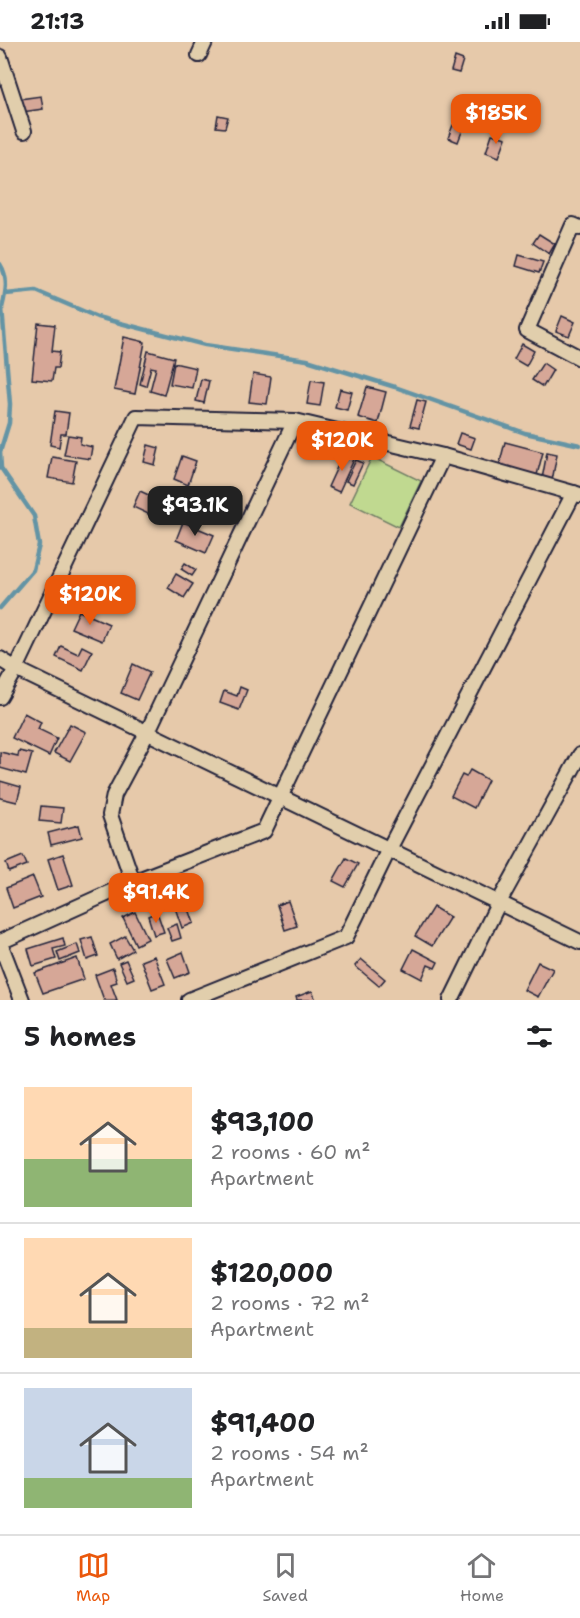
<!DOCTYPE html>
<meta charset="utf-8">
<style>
body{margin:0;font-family:"Shantell Sans",sans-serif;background:#f2f2f2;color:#202124;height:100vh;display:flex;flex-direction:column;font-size:22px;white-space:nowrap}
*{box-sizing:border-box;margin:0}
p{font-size:20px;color:#757577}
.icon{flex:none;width:33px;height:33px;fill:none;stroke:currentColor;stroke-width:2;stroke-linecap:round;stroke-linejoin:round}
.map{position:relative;height:958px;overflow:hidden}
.side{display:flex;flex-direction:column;background:#fff;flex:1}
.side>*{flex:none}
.price{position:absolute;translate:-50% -51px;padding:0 14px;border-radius:12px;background:#ea580c;color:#fff;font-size:20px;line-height:39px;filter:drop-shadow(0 2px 3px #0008)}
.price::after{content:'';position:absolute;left:50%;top:36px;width:18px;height:14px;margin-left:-9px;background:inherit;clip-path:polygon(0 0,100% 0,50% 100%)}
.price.selected{background:#222;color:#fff}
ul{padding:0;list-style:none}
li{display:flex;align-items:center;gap:18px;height:150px;padding:0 24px}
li+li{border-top:2px solid #e0e0e0}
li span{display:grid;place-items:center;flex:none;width:168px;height:120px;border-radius:0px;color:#555}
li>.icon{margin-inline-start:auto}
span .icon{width:72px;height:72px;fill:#fffc;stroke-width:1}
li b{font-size:26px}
h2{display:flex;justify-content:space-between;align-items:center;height:72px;padding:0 24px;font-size:26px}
.status{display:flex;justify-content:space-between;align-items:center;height:42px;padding:0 30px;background:#fff;direction:ltr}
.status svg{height:16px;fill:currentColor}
.tab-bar{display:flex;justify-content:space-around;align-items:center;height:84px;border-top:2px solid #e0e0e0;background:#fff;font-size:16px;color:#757577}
.tab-bar a{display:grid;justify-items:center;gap:3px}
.tab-bar .selected{color:#ea580c}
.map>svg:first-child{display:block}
.green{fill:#c0d990;stroke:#717e66;stroke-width:1.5}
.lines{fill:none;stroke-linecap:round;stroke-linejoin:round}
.stream{stroke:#6494a5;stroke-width:4.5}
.building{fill:#d6a797;stroke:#22223b;stroke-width:1.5}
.street-casing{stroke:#22223b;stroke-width:18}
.street{stroke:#e1ceac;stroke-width:14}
</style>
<div class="status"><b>21:13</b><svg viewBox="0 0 49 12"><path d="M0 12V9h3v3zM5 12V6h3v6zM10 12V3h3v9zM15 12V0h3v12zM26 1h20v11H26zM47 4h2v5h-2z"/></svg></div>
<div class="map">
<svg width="580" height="958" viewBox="0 0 580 958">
<rect width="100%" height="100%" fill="#e6c9aa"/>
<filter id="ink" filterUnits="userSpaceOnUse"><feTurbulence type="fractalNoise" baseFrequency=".0167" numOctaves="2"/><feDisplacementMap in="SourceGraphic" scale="12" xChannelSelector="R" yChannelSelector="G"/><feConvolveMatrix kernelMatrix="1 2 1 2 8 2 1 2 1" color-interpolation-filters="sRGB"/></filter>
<g filter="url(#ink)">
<!-- green -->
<polygon class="green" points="372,415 421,439 399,485 350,461"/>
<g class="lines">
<!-- stream -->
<g class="stream">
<path d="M0,222c9,14 6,28 2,44l8,96 -1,19 -9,29"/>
<polyline points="6,252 36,249 97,275 205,303 307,318 395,345 525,391 580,403"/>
<polyline points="0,410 1,426 34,474 39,503 33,528 0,566"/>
</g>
</g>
<!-- building -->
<g class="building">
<polygon points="455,15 463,18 459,31 451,29"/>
<polygon points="41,54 43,67 22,70 20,57"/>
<polygon points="459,58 470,61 464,79 454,76"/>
<polygon points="218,73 228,75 225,86 216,85"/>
<polygon points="453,83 463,87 458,100 448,96"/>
<polygon points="492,92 506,96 499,115 486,110"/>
<polygon points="539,192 555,202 549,212 533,201"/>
<polygon points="519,213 543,220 539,231 516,224"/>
<polygon points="562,274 575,280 569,294 556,289"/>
<polygon points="38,281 55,283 52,309 60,310 58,326 54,326 52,339 32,337"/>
<polygon points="124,295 145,300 135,352 114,348"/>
<polygon points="522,302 534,309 526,324 514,317"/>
<polygon points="148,309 174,316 164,353 150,349 156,326 151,325 146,344 140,342"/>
<polygon points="174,321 196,326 192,346 170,342"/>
<polygon points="543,321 553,328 543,345 532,338"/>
<polygon points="253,332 271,335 267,362 249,360"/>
<polygon points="201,337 209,339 204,361 196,359"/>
<polygon points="311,338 324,340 320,364 307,362"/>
<polygon points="367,345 386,350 378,381 358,375"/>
<polygon points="340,347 352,350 347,368 335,365"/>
<polygon points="417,358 426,360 419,386 410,384"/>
<polygon points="55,369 69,371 66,392 61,392 59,405 50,403"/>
<polygon points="460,391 475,396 471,407 456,402"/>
<polygon points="68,393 81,395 80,402 92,405 90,417 64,413"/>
<polygon points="505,400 543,410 537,433 499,424"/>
<polygon points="148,403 159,406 155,423 144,420"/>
<polygon points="344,410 355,415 339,450 328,445"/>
<polygon points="547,410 557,412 552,439 542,437"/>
<polygon points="182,414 196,419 188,443 174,437"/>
<polygon points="52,415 76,419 72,440 48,436"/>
<polygon points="356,418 363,421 353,442 346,439"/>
<polygon points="140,449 166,461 159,477 133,465"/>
<polygon points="183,480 214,493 206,511 176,498"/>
<polygon points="185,521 196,528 192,534 181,527"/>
<polygon points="176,532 193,542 184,556 168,546"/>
<polygon points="79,569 109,582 102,599 71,586"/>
<polygon points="61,604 78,612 82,604 92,609 83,628 56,615"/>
<polygon points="133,622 150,630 137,658 121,651"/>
<polygon points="240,645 247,648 239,668 220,661 224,649 237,654"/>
<polygon points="24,671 41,680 38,687 57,696 49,714 12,696"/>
<polygon points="70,682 86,690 70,719 54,711"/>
<polygon points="19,709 32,712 26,733 0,726 0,710 18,714"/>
<polygon points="470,728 488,738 474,766 451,754 462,733 466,735"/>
<polygon points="0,739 21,745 17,760 0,756"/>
<polygon points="41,764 63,766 61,781 39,779"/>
<polygon points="79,783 82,795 51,803 48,791"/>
<polygon points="63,812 73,843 58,848 48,817"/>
<polygon points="23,814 27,823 9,830 6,821"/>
<polygon points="346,816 358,822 345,845 333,839"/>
<polygon points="33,835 41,855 13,866 6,846"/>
<polygon points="182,847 194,881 182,886 170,851"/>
<polygon points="288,859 297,884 285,888 277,863"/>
<polygon points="433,865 450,875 432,904 415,894"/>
<polygon points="135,870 148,897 136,903 123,876"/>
<polygon points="157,870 164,890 154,893 148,874"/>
<polygon points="177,882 181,896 172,899 167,886"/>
<polygon points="125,894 133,908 117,917 110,902"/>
<polygon points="92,895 98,914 87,918 81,898"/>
<polygon points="63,896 65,904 53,907 56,917 33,924 28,907"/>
<polygon points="77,902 80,911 60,919 57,910"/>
<polygon points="413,907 438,920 435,926 428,923 422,937 403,927"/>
<polygon points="183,910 190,930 175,936 167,917"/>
<polygon points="154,914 165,942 152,947 141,919"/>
<polygon points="77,916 84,937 43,951 35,931"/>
<polygon points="361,917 385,937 379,944 355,924"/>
<polygon points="126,918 134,936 127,939 119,921"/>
<polygon points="538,920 553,927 538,955 524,948"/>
<polygon points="113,926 117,940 111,942 117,958 104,958 95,933"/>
<polygon points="312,949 316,958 297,958 296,955"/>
</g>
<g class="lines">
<defs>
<g id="street">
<polyline points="199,13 205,0"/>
<polyline points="0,15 24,89"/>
<polyline points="580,186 573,183 527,288 580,316"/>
<polyline points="0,617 16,627 580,900"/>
<polyline points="0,655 16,627 136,375 295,379 443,414 580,453"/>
<polyline points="133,840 110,773 114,753 147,691 295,379"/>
<polyline points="0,900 133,840 264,789 443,414"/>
<polyline points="0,901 22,958"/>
<polyline points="189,958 346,895 389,807 574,451"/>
<polyline points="451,958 498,862 580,713"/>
</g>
</defs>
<!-- street casing -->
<use href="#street" class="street-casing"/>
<!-- street -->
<use href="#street" class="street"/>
</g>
</g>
</svg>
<b class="price" style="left:496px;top:103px">$185K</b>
<b class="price" style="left:342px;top:430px">$120K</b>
<b class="price selected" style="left:195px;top:495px">$93.1K</b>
<b class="price" style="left:90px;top:584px">$120K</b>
<b class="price" style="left:156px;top:882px">$91.4K</b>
</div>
<section class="side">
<h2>5 homes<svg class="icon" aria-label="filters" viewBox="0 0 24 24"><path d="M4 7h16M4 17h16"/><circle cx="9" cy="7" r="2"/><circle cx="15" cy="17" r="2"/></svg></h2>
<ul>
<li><span style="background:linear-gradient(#ffd9b3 60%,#8fb573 0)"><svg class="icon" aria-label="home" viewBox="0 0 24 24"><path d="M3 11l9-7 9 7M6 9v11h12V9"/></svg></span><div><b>$93,100</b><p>2 rooms · 60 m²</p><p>Apartment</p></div></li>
<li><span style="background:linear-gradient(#ffd9b3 75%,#c2b280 0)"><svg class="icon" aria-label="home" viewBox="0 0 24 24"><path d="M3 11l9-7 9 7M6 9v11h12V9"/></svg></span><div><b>$120,000</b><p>2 rooms · 72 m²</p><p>Apartment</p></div></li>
<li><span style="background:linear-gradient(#c9d6e8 75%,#8fb573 0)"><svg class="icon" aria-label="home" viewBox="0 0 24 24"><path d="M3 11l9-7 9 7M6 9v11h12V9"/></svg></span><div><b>$91,400</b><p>2 rooms · 54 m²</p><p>Apartment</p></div></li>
</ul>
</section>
<nav class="tab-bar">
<a class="selected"><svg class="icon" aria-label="map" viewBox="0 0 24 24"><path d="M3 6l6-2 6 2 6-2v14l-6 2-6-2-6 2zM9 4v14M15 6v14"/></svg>Map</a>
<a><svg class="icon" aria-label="saved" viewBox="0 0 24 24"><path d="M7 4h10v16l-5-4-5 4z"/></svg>Saved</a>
<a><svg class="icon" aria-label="home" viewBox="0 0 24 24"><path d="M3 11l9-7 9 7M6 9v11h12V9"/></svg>Home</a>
</nav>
